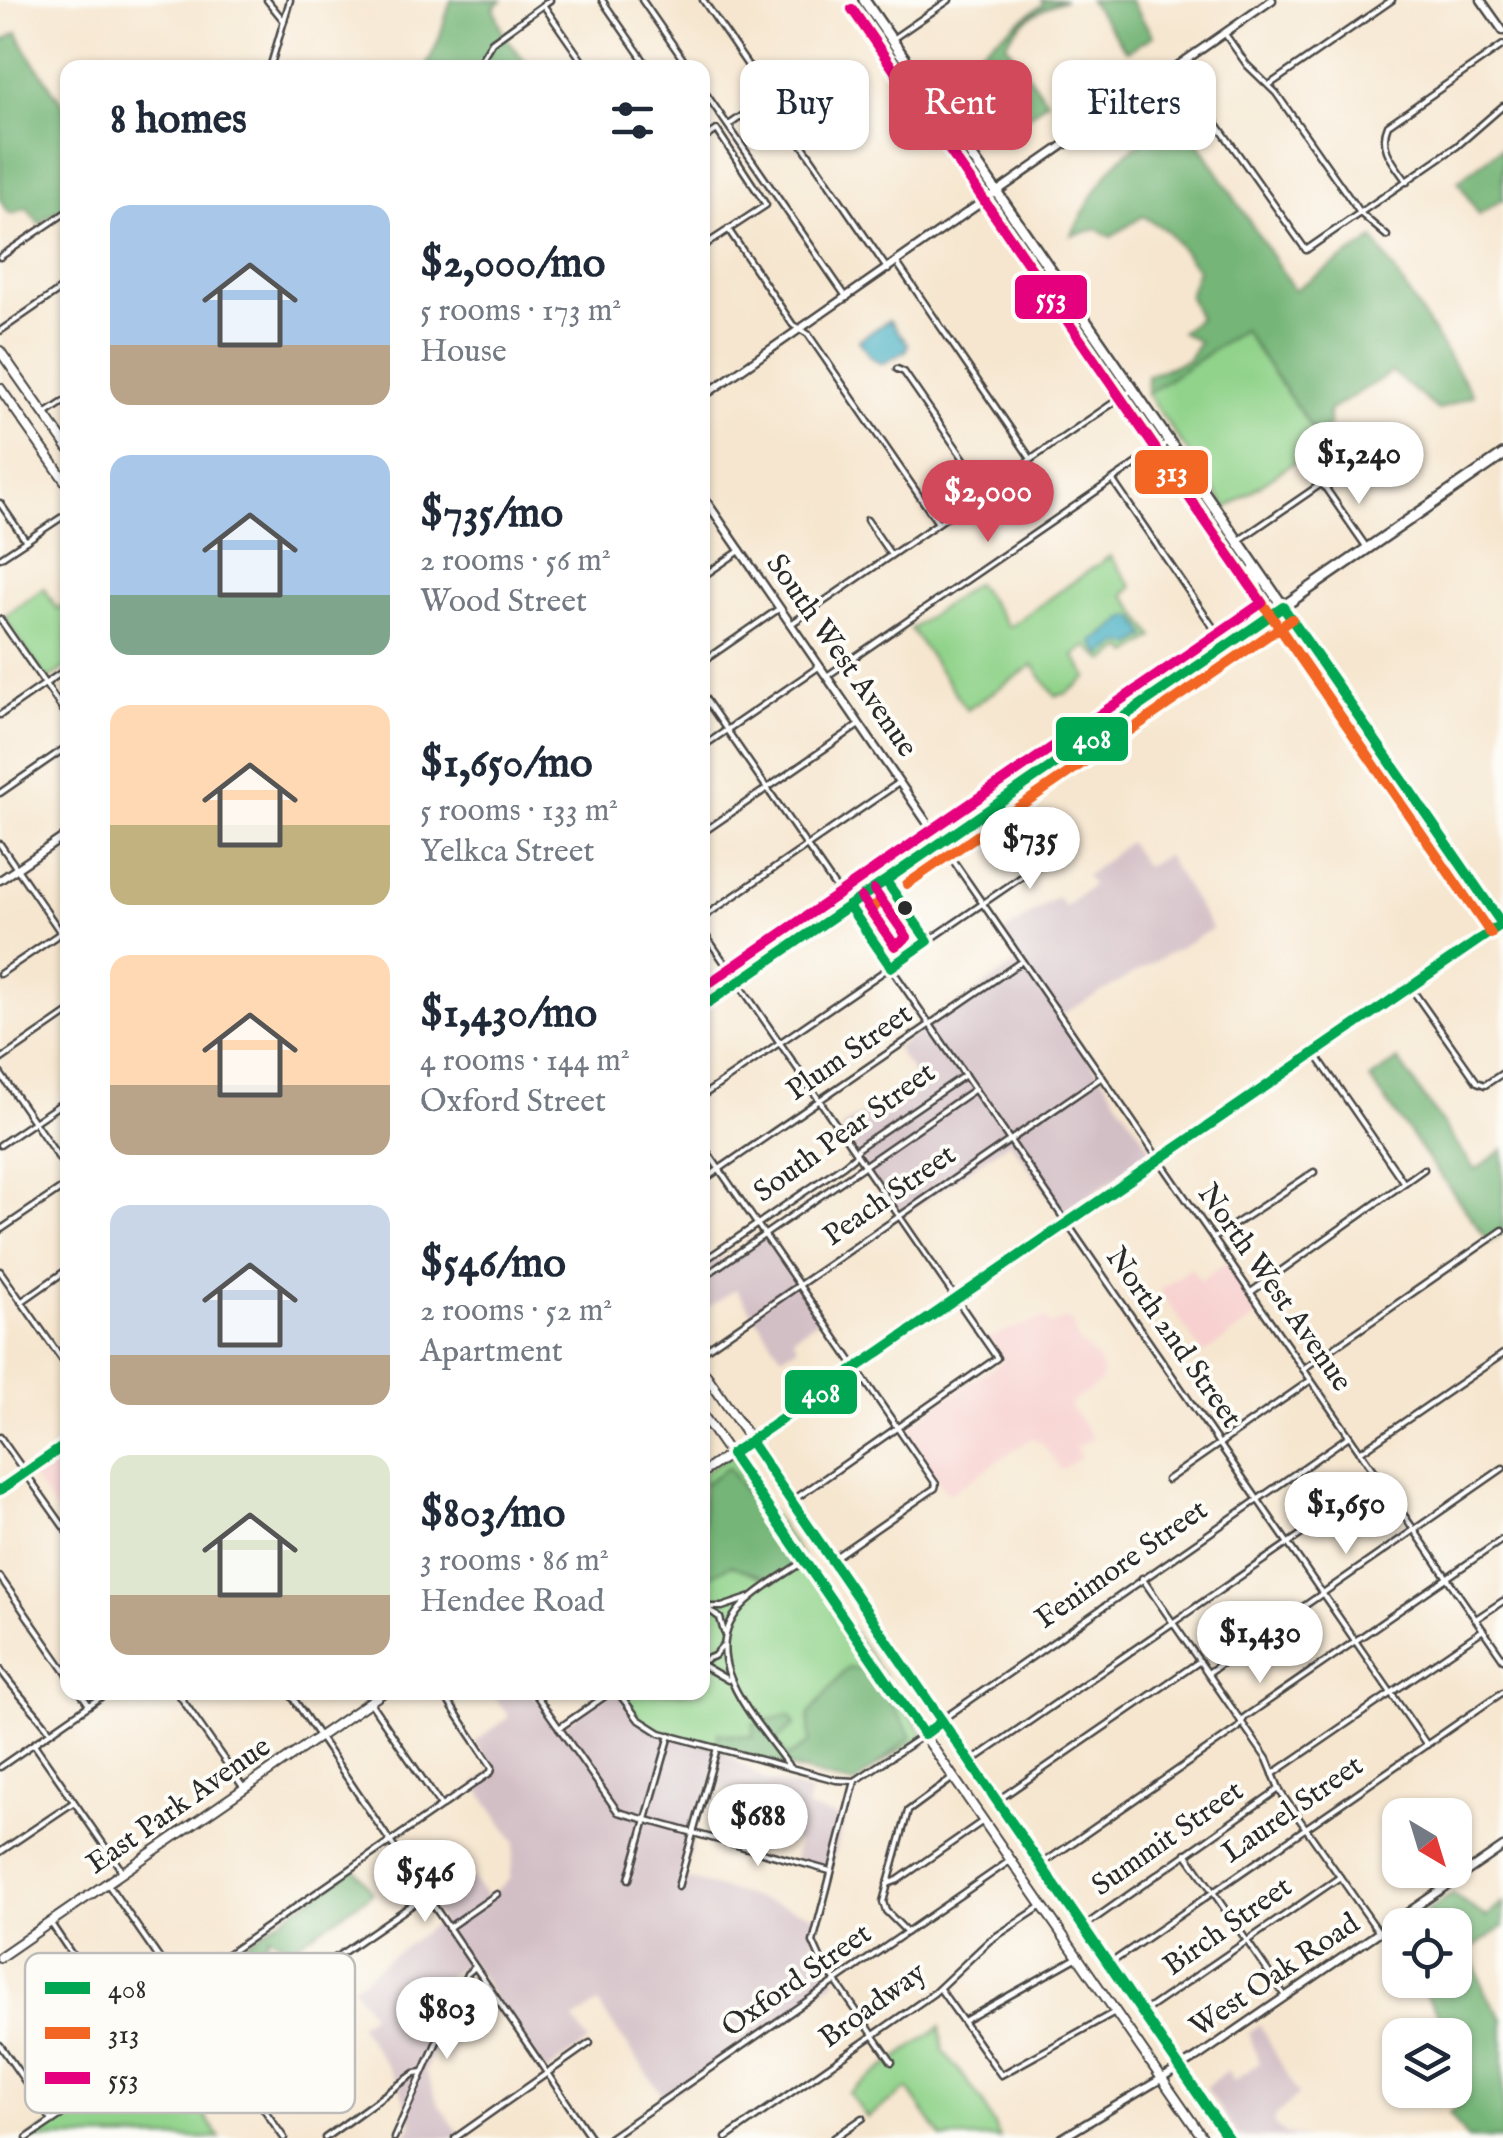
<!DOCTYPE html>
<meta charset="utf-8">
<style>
body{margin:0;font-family:"IM FELL English",serif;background:#f2f2f3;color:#1f2937;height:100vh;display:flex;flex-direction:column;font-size:38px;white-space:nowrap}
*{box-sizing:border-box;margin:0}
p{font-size:32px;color:#747a83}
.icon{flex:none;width:55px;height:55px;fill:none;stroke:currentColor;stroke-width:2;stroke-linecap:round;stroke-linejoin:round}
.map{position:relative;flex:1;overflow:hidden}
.drawer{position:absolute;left:60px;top:60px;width:650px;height:1640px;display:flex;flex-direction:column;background:#fff;border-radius:20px;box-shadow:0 2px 8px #0004}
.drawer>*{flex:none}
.banner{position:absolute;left:740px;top:60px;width:612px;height:90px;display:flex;gap:20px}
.needle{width:65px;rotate:142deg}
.buttons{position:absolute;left:1382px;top:1798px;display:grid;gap:20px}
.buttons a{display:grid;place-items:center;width:90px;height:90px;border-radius:20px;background:#fff;box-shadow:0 2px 8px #0004;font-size:50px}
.price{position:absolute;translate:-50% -85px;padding:0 22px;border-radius:35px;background:#fff;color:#222;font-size:32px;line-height:65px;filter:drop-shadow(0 2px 5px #0008)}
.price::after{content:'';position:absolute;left:50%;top:60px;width:30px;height:22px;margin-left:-15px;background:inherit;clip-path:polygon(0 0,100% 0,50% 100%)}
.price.current{background:#d1495b;color:#fff}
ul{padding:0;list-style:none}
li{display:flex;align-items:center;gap:30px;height:250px;padding:0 50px}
li span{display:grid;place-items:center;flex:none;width:280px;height:200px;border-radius:20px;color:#555}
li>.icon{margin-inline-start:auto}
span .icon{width:120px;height:120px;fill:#fffc;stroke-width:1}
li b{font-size:42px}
h2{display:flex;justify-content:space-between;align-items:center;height:120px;padding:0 50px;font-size:42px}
.tag{padding:0 35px;border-radius:20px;background:#fff;box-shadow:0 2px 8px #0004;font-size:35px;line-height:90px}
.tag.current{background:#d1495b;color:#fff}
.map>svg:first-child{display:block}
.built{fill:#f7d0cf}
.industrial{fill:#d2bec5}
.green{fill:#91d38b;stroke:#5e7f5b;stroke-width:2.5}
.forest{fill:#74b577;stroke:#507051;stroke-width:2.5}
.water{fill:#43aec2;stroke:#376c76;stroke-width:2.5}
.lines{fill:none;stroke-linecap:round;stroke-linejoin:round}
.minor-casing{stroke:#494744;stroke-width:9}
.tertiary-casing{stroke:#494744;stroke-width:11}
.secondary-casing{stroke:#494744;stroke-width:12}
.primary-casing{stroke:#494744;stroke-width:14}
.minor{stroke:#fff;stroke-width:4}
.tertiary{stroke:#fff;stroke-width:6}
.secondary{stroke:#fff;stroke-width:8}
.primary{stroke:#fff;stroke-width:9}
.bus-1-casing{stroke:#fdfcf7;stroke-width:18}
.bus-2-casing{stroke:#fdfcf7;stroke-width:18}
.bus-3-casing{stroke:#fdfcf7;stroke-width:18}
.bus-1{stroke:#00a651;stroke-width:10}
.bus-2{stroke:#f26522;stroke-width:10}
.bus-3{stroke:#e5007d;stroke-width:10}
.bus-dot{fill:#2b2b2b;stroke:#fdfcf7;stroke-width:4}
.labels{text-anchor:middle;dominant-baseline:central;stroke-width:8;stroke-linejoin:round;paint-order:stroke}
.street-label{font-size:30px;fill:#2b2b2b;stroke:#fdfcf7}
.key{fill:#fdfcf7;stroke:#bebdba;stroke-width:2.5}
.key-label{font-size:28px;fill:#2b2b2b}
.line-badge{stroke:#fdfcf7;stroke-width:4}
.badge-label{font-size:28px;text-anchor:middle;font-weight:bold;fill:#fff}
</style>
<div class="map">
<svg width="1503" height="2138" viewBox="0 0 1503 2138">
<rect width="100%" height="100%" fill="#fdfcf7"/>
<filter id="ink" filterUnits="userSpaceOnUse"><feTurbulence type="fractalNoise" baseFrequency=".01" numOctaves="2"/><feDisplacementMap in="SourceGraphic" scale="20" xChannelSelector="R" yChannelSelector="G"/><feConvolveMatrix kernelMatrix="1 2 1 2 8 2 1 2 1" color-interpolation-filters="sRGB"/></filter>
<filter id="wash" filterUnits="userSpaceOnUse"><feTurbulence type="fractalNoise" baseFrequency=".0048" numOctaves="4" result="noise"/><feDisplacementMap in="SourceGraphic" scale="40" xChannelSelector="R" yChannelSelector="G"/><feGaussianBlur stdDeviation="2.25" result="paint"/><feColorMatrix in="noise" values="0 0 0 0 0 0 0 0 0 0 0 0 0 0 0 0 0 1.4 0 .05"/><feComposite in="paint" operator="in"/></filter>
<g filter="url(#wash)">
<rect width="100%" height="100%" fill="#f6e6cf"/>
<!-- built -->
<g class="built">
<polygon points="1227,1262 1263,1313 1203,1354 1160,1290 1191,1268 1200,1281"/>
<polygon points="1043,1318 1053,1325 1063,1319 1072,1322 1078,1341 1098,1360 1103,1374 1100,1383 1072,1402 1070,1407 1093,1438 1076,1447 1080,1457 1061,1470 1041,1442 1032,1438 951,1493 946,1492 903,1429 1002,1361 988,1338"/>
<polygon points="67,1452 67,1527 32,1477"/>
</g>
<!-- industrial -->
<g class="industrial">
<polygon points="1128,842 1145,867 1166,855 1212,929 1056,1018 1065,1023 1153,1152 1062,1214 1010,1141 899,1218 840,1129 915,1077 896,1048 1021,960 1003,933 1057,897 1065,907 1092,885 1086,876"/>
<polygon points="762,1231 822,1317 793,1337 798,1346 782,1356 736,1289 703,1311 702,1257 706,1261 726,1258"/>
<polygon points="504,1693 534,1693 559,1728 611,1693 622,1693 717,1748 764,1780 810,1792 807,1808 845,1819 830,1870 794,1860 798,1842 754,1829 764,1798 713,1785 699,1818 684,1878 819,1916 813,1944 836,1981 665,2099 598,2004 574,2020 589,2042 546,2072 469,1961 433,1986 451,2012 425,2071 439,2105 460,2134 454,2138 405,2138 412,2123 399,2085 358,2024 372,2014 352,1986 440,1920 427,1900 467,1871 487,1897 510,1879 515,1842 475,1784 493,1771 475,1742 509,1717 496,1698"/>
<polygon points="1260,2025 1298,2095 1276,2115 1274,2125 1285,2134 1309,2138 1240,2138 1205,2087 1227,2071 1234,2081 1259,2063 1249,2033"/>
</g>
<!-- green -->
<g class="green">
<polygon points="1243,330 1322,443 1227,508 1147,394"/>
<polygon points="1110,556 1132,587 1124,594 1154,637 1130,654 1124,648 1105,661 1087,646 1074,656 1088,677 1067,693 1055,696 1033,665 967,710 911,629 976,583 1009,627"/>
<polygon points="44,588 57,609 68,602 67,666 47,680 3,617"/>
<polygon points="731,1454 924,1735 855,1781 670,1735 646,1726 619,1693 702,1692 703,1473"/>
<polygon points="940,2027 943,2050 982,2101 1000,2138 942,2138 908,2089 867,2118 849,2093"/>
<polygon points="162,2053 220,2138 31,2138"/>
</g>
<!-- forest -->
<g class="forest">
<polygon points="451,0 502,0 494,7 503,33 529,67 426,68 439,39"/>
<path d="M1041,0h24c-21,6 -51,24 -59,44l41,57 -49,39 -21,-29 24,-15v-13l-9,-14 -22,8 -4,-6 19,-13 -5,-8 63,-46z"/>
<polygon points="1089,0 1130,0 1153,36 1127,51"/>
<polygon points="17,32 26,50 67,111 67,204 39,224 27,208 13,214 7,212 0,199 0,43"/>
<path d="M1184,120l110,170 80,-51 99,156 -35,15 -46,-38 -63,39v16l-13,7 -73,-104 -96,64v-18l40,-16 12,-18 -18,-10 18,-14 -10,-21 8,-28 -30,-38 -24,-15 -32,21 -13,-8 -27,6c35,-63 43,-85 113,-115z"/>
<polygon points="1503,147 1503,201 1501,200 1479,215 1458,181"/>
<polygon points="1398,1060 1475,1170 1503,1150 1503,1232 1489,1242 1370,1079"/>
<polygon points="728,1467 797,1566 774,1581 731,1565 706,1578 703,1575 703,1485"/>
<polygon points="848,1667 870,1671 912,1736 854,1785 717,1748 718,1733 753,1737 753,1724 789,1715 795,1724 776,1741 787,1757 809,1743 809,1714"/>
<polygon points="355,1868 373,1893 291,1948 269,1935 264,1950 287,1959 303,1980 290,1989 279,1970 264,1967 218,1999 254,2053 235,2067 179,1989"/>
<polygon points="1452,1894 1486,1917 1503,1903 1503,1927 1470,1950 1484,1990 1503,2019 1503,2138 1467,2138 1449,2113 1460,2104 1448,2090 1455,2090 1455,2035 1442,2035 1449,2028 1414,1980 1455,1980 1455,1925 1430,1925 1422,1914"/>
</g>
<!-- water -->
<g class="water">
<polygon points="889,320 908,344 906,351 882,364 870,357 859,340"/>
<polygon points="1129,616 1136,618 1147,636 1133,645 1121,643 1102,655 1093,642"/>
</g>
</g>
<g filter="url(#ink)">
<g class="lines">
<defs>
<g id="minor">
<polyline points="267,0 284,21"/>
<polyline points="602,0 649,68"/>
<polyline points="642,0 689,68"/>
<polyline points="703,0 888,270"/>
<polyline points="544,6 587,68"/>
<polyline points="1225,34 1247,65 1276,93 1360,213 1387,236"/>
<polyline points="891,40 949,0"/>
<polyline points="1176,66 1306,250 1457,146 1503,106"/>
<polyline points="270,68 290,0"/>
<polyline points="476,68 492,42 550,0"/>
<polyline points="1269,85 1392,0"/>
<polyline points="702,88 847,298"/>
<polyline points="729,125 769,97"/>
<polyline points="702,140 717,130 766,205 702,247"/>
<path d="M1407,182c-13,-19 -29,-34 -19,-57l115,-80"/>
<polyline points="728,229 793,325 808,334 938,523"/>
<polyline points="0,257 68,211"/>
<polyline points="897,263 1031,459"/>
<polyline points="0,331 68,284"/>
<polyline points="897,369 904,372 986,491"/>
<polyline points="44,415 68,399"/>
<polyline points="1113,481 1226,646"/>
<polyline points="1322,483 1365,545"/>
<polyline points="0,503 26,541"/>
<polyline points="867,520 891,555"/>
<polyline points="1238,541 1359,458"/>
<polyline points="0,558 68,513"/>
<polyline points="702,577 741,550"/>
<polyline points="0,619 68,717"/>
<polyline points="791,624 1132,390"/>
<polyline points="702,662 780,608"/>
<polyline points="827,676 1168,442"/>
<polyline points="702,694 1427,1745"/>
<polyline points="0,715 68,668"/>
<polyline points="702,747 820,666"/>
<polyline points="0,793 68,746"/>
<polyline points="702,833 859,725"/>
<polyline points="941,843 1503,1659"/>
<polyline points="0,844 68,943"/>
<polyline points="702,918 900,782"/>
<polyline points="702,930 997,1358 792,1501"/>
<polyline points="0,974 68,928"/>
<polyline points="1411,988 1477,1082 1485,1085 1503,1073"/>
<polyline points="1314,1052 1404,1183"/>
<polyline points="0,1060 68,1013"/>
<polyline points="0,1073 68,1171"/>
<polyline points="702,1096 1058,852"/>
<polyline points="702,1144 936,1484 935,1488 831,1560"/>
<polyline points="0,1145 68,1099"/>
<polyline points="702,1181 1022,961"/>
<polyline points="0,1230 68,1184"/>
<polyline points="1214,1238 1314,1172"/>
<polyline points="702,1262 844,1165 855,1156 858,1148 965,1075"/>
<polyline points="0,1271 68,1368"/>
<polyline points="709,1273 975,1089"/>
<polyline points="1251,1292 1424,1169"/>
<polyline points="21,1302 68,1269"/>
<polyline points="702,1352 1102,1077"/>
<polyline points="1303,1369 1503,1230"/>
<polyline points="0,1437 68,1533"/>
<polyline points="1360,1452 1503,1354"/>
<polyline points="1167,1480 1311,1380"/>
<polyline points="0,1577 68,1675"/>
<polyline points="1142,1578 1267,1759 1281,1793 1378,1931"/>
<polyline points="702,1607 722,1607 749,1598"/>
<polyline points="708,1609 720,1618 724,1632"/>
<polyline points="1476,1619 1503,1601"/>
<polyline points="702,1661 714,1656 722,1647"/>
<polyline points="702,1665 728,1680"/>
<path d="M0,1669c15,23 34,40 50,62"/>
<polyline points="1208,1673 1503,1468"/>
<polyline points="80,1692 89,1705"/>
<polyline points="177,1692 243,1787"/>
<polyline points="289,1692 591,2138"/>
<polyline points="534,1692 618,1812 830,1871"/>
<polyline points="618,1692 638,1719 660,1733 836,1780 855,1781 924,1735"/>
<polyline points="370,1702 441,1806"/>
<polyline points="943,1719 1349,1436"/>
<polyline points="559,1728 611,1692"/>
<polyline points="34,1744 122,1871"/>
<polyline points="972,1761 1380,1480"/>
<path d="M788,1765c-32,-46 -98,-110 -42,-163 17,-16 39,-28 58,-41"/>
<polyline points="0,1767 108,1692"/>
<polyline points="1273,1774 1483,1630"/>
<polyline points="855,1781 813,1942 821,1960 892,2062"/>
<polyline points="998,1800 1200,1661"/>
<polyline points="0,1852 74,1802"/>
<polyline points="1186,1853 1285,1996"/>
<polyline points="1042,1864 1238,1728 1245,1717 1503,1539"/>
<polyline points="629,1879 670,1735"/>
<polyline points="107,1883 284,2138"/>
<polyline points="887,1884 898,1880 983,1821"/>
<polyline points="678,1887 717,1748"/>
<polyline points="50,1922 126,2035"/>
<polyline points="1083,1927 1279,1789"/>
<polyline points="448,1928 497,1894"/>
<polyline points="907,1932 886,1911 883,1902 908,1811 953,1778"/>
<polyline points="1112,1962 1503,1692"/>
<polyline points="180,1987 491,1772 492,1767 442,1692"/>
<polyline points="940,1989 1001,2075 1113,2013"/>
<polyline points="1142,2013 1340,1877"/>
<polyline points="964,2021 1078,1957"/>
<polyline points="216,2040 425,1896"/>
<polyline points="0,2045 51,2119"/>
<polyline points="74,2070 185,1994"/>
<polyline points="27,2138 86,2098 88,2093 42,2024 37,2008 29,2005 29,2014 38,2018"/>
<polyline points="325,2138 415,2073 423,2072"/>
<polyline points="394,2138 467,1974 475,1967"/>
<polyline points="455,2138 590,2043"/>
<polyline points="609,2138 1011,1860"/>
<polyline points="726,2138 934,1993 989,1941 1042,1906"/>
<polyline points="834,2138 863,2118"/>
</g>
<g id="tertiary">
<polyline points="1481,0 1503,31"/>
<polyline points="702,397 1272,0"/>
<polyline points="702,495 941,843"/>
<polyline points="0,880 68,834"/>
<polyline points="1062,2138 1196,2058 1503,1847"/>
</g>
<g id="secondary">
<polyline points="0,351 68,448"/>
<polyline points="0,388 68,485"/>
<polyline points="702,1369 1228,2138"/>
<polyline points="702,1414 1203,2138"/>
<polyline points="702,1473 1502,924"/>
<polyline points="0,1957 384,1692"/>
</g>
<g id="primary">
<polyline points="864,0 1503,925"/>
<polyline points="1254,570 1260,599 1254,627"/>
<polyline points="702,1007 1503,455"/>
<polyline points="0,1490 68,1443"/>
</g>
</defs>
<!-- minor casing -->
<use href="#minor" class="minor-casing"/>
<!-- tertiary casing -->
<use href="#tertiary" class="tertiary-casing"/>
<!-- secondary casing -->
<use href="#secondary" class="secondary-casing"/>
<!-- primary casing -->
<use href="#primary" class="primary-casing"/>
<!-- minor -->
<use href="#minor" class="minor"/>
<!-- tertiary -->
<use href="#tertiary" class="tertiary"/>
<!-- secondary -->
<use href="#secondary" class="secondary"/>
<!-- primary -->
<use href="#primary" class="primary"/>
<defs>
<g id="bus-1">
<polyline points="849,906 891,967 928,941 886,881"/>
<polyline points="702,1007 1283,607 1502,924 731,1454 924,1735 942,1721"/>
<polyline points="750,1441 1228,2138"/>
<polyline points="0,1490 68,1443"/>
</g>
<g id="bus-2">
<polyline points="852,9 1491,934"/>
<polyline points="907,884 1292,619"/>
<polygon points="882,901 907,937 895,946 870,910"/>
</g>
<g id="bus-3">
<polyline points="861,897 895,946 907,937 874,890"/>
<polyline points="702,988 1262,603 852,9"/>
</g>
</defs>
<!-- bus-1 casing -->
<use href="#bus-1" class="bus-1-casing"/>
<!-- bus-2 casing -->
<use href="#bus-2" class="bus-2-casing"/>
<!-- bus-3 casing -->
<use href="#bus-3" class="bus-3-casing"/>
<!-- bus-1 -->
<use href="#bus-1" class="bus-1"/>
<!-- bus-2 -->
<use href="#bus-2" class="bus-2"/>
<!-- bus-3 -->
<use href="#bus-3" class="bus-3"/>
</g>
</g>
<!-- markers -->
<circle class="bus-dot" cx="905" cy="908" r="9"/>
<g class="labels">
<!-- street labels -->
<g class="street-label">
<text transform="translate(841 656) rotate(55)">South West Avenue</text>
<text transform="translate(850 1053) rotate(-35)">Plum Street</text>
<text transform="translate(845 1133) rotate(-36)">South Pear Street</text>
<text transform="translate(890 1196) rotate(-35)">Peach Street</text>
<text transform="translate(1274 1288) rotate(55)">North West Avenue</text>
<text transform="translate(1173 1338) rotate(55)">North 2nd Street</text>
<text transform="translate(1122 1565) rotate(-35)">Fenimore Street</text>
<text transform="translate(179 1806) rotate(-35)">East Park Avenue</text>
<text transform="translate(1293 1810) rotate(-35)">Laurel Street</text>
<text transform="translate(1168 1839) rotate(-35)">Summit Street</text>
<text transform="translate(1228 1927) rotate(-35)">Birch Street</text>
<text transform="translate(1275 1976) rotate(-34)">West Oak Road</text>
<text transform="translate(797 1981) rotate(-35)">Oxford Street</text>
<text transform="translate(873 2006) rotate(-36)">Broadway</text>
</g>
</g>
<!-- legend -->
<rect x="25" y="1953" width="330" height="160" rx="15" class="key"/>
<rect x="45" y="1982" width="45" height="12" fill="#00a651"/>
<rect x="45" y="2027" width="45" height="12" fill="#f26522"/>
<rect x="45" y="2072" width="45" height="12" fill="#e5007d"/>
<g class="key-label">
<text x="108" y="1998">408</text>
<text x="108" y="2043">313</text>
<text x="108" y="2088">553</text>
</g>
<g class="line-badge">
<rect x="1013" y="273" width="76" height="48" rx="10" fill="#e5007d"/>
<rect x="1133" y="448" width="77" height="48" rx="10" fill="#f26522"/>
<rect x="1054" y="715" width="76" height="48" rx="10" fill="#00a651"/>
<rect x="783" y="1368" width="76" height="48" rx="10" fill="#00a651"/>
</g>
<g class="badge-label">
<text x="1051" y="307">553</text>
<text x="1172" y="481">313</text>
<text x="1092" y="748">408</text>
<text x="821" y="1402">408</text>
</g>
</svg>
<div class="buttons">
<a><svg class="needle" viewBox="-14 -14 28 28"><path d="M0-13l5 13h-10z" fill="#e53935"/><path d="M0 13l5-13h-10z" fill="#747a83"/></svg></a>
<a><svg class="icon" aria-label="locate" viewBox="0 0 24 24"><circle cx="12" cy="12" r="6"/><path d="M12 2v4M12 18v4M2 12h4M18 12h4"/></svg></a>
<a><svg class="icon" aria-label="layers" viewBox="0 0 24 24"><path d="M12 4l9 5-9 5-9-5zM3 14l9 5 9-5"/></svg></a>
</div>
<b class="price" style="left:1359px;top:507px">$1,240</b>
<b class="price current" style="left:988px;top:545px">$2,000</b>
<b class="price" style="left:1030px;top:892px">$735</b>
<b class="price" style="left:1346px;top:1557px">$1,650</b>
<b class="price" style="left:1260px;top:1686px">$1,430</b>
<b class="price" style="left:758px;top:1869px">$688</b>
<b class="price" style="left:425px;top:1925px">$546</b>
<b class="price" style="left:447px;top:2062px">$803</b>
<div class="banner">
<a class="tag">Buy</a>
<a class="tag current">Rent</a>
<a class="tag">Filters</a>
</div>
<section class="drawer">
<h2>8 homes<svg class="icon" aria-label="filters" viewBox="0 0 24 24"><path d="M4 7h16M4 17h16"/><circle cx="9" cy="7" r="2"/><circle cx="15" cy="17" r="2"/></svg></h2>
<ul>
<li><span style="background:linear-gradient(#a9c7e8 70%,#b9a48a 0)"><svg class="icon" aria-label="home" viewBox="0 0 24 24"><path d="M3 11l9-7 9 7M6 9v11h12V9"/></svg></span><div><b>$2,000/mo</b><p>5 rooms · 173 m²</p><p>House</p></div></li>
<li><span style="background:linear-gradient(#a9c7e8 70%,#7fa58c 0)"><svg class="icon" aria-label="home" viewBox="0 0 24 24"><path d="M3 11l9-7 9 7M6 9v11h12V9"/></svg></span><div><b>$735/mo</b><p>2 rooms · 56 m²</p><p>Wood Street</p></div></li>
<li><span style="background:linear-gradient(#ffd9b3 60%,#c2b280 0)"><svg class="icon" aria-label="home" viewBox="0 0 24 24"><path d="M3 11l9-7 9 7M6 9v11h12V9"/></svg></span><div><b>$1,650/mo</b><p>5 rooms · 133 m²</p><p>Yelkca Street</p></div></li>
<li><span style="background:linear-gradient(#ffd9b3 65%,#b9a48a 0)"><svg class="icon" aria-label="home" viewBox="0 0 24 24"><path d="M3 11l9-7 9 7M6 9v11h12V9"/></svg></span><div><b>$1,430/mo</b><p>4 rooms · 144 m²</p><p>Oxford Street</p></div></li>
<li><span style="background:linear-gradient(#c9d6e8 75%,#b9a48a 0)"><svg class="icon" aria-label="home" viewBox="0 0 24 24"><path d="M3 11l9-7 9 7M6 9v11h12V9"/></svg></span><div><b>$546/mo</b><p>2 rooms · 52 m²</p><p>Apartment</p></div></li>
<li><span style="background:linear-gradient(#dfe7d0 70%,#b9a48a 0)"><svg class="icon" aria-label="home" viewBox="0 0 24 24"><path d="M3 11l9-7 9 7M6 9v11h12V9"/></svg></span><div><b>$803/mo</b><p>3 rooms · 86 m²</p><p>Hendee Road</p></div></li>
</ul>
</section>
</div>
